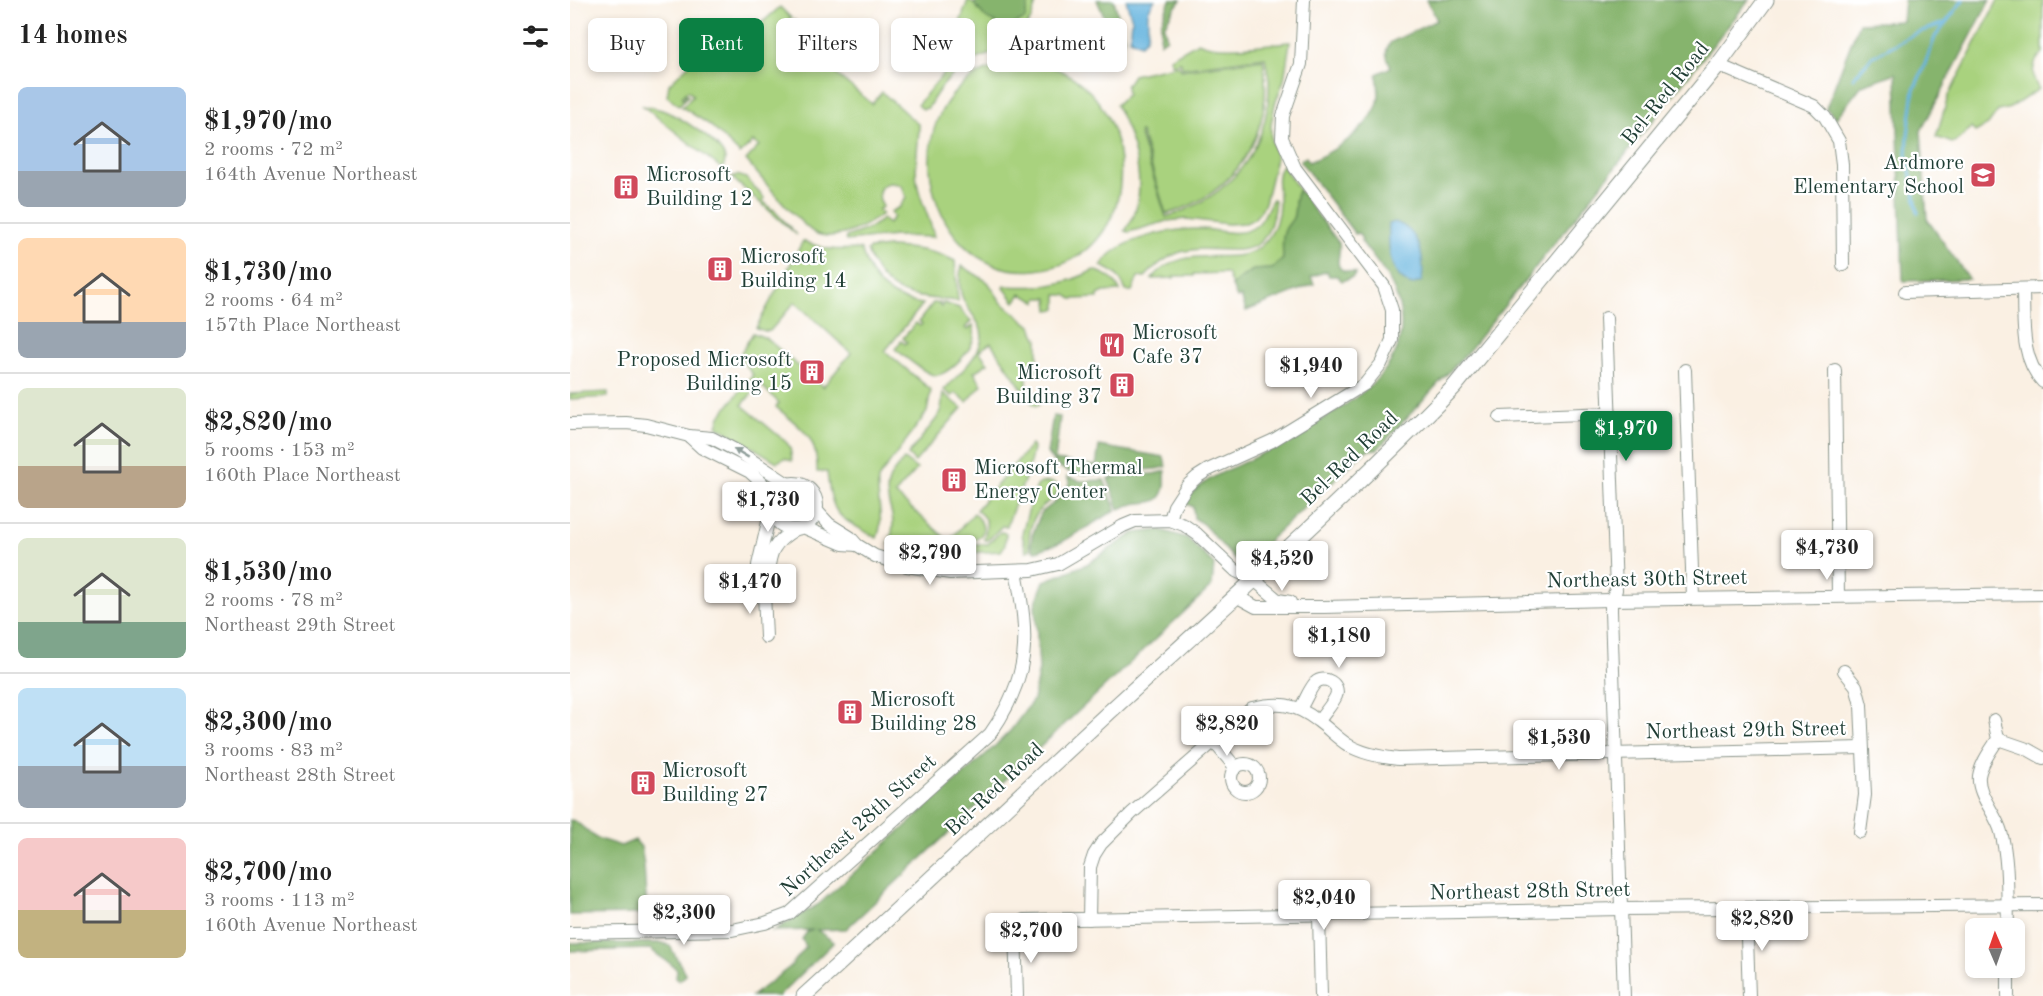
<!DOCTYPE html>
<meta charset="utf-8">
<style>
body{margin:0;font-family:"Old Standard TT",serif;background:#f2f2f2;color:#222;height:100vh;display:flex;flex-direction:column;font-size:22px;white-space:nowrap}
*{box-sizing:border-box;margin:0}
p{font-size:20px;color:#767676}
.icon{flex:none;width:33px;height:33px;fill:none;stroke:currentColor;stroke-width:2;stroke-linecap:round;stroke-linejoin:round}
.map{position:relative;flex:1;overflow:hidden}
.drawer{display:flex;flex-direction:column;background:#fff;width:570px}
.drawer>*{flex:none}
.top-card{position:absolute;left:18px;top:18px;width:570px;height:54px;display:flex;gap:12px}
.needle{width:39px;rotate:358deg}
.tools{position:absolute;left:1395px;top:918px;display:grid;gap:12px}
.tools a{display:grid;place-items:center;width:60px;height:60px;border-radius:9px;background:#fff;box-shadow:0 3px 9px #0003;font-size:30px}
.price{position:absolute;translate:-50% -51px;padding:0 14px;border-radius:6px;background:#fff;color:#222;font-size:20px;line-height:39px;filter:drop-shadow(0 2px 3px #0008)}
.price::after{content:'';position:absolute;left:50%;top:36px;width:18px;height:14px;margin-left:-9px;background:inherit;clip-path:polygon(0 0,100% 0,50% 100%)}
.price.selected{background:#0b8043;color:#fff}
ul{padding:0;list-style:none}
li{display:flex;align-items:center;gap:18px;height:150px;padding:0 18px}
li+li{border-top:2px solid #e0e0e0}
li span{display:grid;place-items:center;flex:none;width:168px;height:120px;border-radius:9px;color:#555}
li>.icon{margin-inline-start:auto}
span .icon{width:72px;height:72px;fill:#fffc;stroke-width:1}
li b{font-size:26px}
h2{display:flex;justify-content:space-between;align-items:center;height:72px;padding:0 18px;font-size:26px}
.pill{padding:0 21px;border-radius:9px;background:#fff;box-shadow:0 3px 9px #0003;font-size:21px;line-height:54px}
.pill.selected{background:#0b8043;color:#fff}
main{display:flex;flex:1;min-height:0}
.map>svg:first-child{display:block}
.green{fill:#a9d27e;stroke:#648859;stroke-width:1.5}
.forest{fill:#86b46d;stroke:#527850;stroke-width:1.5}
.water{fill:#63b3de;stroke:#417889;stroke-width:1.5}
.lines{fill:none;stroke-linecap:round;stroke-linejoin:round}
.stream{stroke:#63b3de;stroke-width:3}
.minor-casing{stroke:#8c968c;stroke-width:14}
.major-casing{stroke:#8c968c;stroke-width:17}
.minor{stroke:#fff;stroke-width:12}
.major{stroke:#fff;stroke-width:15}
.oneway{fill:#8f9e9a}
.labels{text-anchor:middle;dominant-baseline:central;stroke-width:4.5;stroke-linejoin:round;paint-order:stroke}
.street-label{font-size:21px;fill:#1f3d34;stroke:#fff}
.poi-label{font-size:21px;fill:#1f3d34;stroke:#fff;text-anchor:start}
</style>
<main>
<section class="drawer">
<h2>14 homes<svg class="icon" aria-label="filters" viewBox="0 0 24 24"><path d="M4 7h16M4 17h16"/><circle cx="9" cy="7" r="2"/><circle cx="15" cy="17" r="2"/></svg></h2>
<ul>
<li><span style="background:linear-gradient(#a9c7e8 70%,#9aa5b1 0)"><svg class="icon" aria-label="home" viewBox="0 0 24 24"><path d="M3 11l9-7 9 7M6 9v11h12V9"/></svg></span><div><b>$1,970/mo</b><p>2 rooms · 72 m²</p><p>164th Avenue Northeast</p></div></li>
<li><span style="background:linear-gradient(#ffd9b3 70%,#9aa5b1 0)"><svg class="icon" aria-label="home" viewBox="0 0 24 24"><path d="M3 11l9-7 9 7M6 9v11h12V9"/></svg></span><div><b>$1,730/mo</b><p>2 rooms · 64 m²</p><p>157th Place Northeast</p></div></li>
<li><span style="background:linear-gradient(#dfe7d0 65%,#b9a48a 0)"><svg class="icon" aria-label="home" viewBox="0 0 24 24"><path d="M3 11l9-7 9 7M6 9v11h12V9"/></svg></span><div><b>$2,820/mo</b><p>5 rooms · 153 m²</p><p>160th Place Northeast</p></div></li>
<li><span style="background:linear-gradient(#dfe7d0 70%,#7fa58c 0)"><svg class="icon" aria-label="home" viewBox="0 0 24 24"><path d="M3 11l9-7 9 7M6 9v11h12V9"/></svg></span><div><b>$1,530/mo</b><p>2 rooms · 78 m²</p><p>Northeast 29th Street</p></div></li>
<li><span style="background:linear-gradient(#bfe0f5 65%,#9aa5b1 0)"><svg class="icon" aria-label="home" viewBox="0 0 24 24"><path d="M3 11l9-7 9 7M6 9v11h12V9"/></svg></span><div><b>$2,300/mo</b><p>3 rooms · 83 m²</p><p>Northeast 28th Street</p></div></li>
<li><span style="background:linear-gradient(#f6c9c9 60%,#c2b280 0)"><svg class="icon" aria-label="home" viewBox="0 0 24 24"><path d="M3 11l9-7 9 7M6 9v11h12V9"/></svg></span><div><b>$2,700/mo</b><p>3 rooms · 113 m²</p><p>160th Avenue Northeast</p></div></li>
</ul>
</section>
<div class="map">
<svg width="1473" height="996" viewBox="0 0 1473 996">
<rect width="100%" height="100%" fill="#fff"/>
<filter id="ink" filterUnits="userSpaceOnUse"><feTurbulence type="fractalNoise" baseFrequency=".0167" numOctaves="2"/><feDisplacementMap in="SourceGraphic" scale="12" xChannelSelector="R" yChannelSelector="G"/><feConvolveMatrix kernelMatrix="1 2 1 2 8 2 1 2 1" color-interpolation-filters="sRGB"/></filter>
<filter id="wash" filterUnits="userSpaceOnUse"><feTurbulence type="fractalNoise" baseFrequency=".008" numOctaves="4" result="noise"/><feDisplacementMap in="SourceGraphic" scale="24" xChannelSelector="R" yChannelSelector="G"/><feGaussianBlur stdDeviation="1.35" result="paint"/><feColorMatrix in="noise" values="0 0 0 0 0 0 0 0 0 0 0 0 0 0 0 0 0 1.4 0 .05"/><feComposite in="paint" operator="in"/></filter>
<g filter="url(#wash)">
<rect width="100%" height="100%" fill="#faf0e3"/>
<!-- green -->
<g class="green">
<polygon points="398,0 402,2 416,18 455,19 459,0 464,0 466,3 461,19 444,45 404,60 396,47 405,36 390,23"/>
<path d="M1428,0h45v53c-12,9 -12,25 -4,36l-29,19 -12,3 -10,14 -13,7 -4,-4 -13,12 -6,3 -16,-6 12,-40z"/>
<path d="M210,7l11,11 -7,8 3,2 7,-8 39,33 -9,11 48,40 10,-12 37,33c0,19 -5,38 -2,57 3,20 14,37 17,55l-39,-1 -49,5v-4l22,-8 15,-10 5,5 6,-7 -4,-5 10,-5 6,-10 -4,-11c-17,-9 -30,3 -19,20l-5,4 4,4c-17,13 -44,27 -65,20 -14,-5 -59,-60 -71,-74l13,-14 -6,-4 -13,12 -30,-29 -28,-18 11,-12 -5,-5 -6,7 1,2 4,-5 2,1 -10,10 -12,-9 2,-12 47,-46 2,1 -15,13 12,11z"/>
<path d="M628,42c23,11 66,2 92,0l-6,38 -9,24 -4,21v14l5,19 -11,45 -5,9 -6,7 -8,4 -18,1 -41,-5 -20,2 -38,11 -4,-1c3,-5 7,-11 9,-16 13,-36 -2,-78 -18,-110l11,-11 -1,-8 7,-11 46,-10 2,5 82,-11c13,71 -26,136 -97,155l-25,-82h-2l27,85c62,-19 103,-65 103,-133 0,-9 -3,-18 -4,-27l-83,11 -1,-6 -9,2 -2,-6z"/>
<path d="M391,53l7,12c-18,9 -31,26 -40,43l-5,1 -6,-4z"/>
<path d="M447,62c124,-2 144,195 19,208 -119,12 -155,-190 -19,-208z"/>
<path d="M73,106c7,1 13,2 19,4 15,5 62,34 63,50 0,4 -1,6 -3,9z"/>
<path d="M712,165l17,25c-7,9 -2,18 -6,28 -1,4 -6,7 -8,12 -4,9 -2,19 -2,29l-11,10 -19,1 -11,7 -10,9 -5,-13 -33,1v2h-20v2l-22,1c32,-41 85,-7 111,-35 12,-12 17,-30 16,-47 -1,-11 -4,-22 3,-32z"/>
<polygon points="167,175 176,178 194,198 193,201 202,210 203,209 227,235 161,177"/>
<path d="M703,199l2,2c-7,76 -53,37 -97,52 -13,5 -25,15 -34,25l-6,-1 -6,14h-6c-6,-14 -11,-20 -25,-25 16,-28 71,-38 101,-37 18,1 38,9 54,-3 9,-7 11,-19 17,-27z"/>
<path d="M233,241c26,10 31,9 58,8 11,34 26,50 62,55l-38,47 46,39 -4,22 -49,67c-2,20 7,40 -1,59 -39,-22 -45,-19 -50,-66h-10c1,-36 -15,-43 -41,-65l3,-4 -19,-19 -18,21 44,37 4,5 2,14 -7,-3 -8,4 -60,-36 3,-10 33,-41 -14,-19 14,-23 13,5 57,49 28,-34 -56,-51 -25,29h-5l-9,-3z"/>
<path d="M319,247c24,1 44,3 66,14l3,40c-44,-5 -73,-1 -91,-50l2,-2z"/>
<path d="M392,266l26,16 13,20 30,24 7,14v32h-11v20l11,1 1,12 -3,1 -4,-3 -41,-60 -12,8 9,12 -14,9 8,13 -15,17 -11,-9 -4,3 -8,-6c11,-12 31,-30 36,-45 7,-17 -8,-29 -15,-42 -6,-10 -7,-27 -3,-37z"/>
<path d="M524,270c12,4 21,9 26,21l-16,1 -6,3v3l-26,1 -6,-4h-9v14l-8,1 -1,-12h-10l-1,4 -16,-8 -6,8 -11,-14 1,-2c34,2 59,0 89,-16z"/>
<path d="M363,303h8l-2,2 2,2 3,-4 15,5 12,13 -6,7 3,2 5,-5c2,6 2,12 -1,18 -4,11 -26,34 -38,32 -11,-2 -29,-19 -39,-26l6,-8 4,3 2,-2 -4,-4 13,-15 4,3 2,-2 -3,-3z"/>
<polygon points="38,392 38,397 0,399 0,394"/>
<polygon points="373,393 392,408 345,462 338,455 367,418 371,409"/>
<path d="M461,445l2,3c-4,28 -18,52 -26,78h-5l-14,14h-4c2,-15 7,-18 -8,-30z"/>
<path d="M334,459l13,10 -22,25 54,47 25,-28c9,8 15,22 -1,27 -5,1 -10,1 -14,3 -6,3 -8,6 -11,11l-21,-1 -38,-9c3,-9 5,-20 3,-29 -3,-12 -8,-24 -2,-37 3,-7 10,-13 14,-19z"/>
<path d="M479,482l7,2 3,4c-3,11 -12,13 -19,21 -9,11 -13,28 -10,41l-4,1 -4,-17 7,-26 8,-22 4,-3z"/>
<path d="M430,532l6,1 -1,12 -4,6 -48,3c8,-11 22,-10 35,-10z"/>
</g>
<!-- forest -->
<g class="forest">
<polygon points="407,0 459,0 455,19 435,29 416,18 404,4"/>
<polygon points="527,0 544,0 554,38 549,51 514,45 493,44 486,37 490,26 536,35 539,28"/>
<polygon points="600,0 611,0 604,9 594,26 597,38 590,43 591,23"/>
<path d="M857,0h322l-278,348 -93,101 -11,1 -115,106 -18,3 -30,-34 -10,-7 -1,-11 -8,-4c15,-25 47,-34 72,-47 22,-10 43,-23 64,-36 47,-28 97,-62 75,-125 -7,-20 -23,-37 -35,-54l1,-2 -4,-6 -3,1 -55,-73 6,-4 3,5c25,-11 54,-29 67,-54 5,-10 2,-23 1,-34l14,-7c-4,-9 -8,-16 0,-25l46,-22z"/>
<polygon points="1334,0 1420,0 1351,131 1357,219 1399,279 1333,281 1326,73 1292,85 1266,118 1256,108 1289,23 1332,21"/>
<path d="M729,190l40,53c3,10 -7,24 6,28 4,1 8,1 11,2l-3,4 -11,4 -5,-5h-8l-2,-5 -16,6 3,7 -68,27 -5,-15 -4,2 -5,-12 10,-9 11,-7 19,-1 11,-10c0,-10 -2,-20 2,-29 2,-5 6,-8 8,-12 4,-10 -1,-19 6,-28z"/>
<path d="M483,416l7,1 -5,43 41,6 3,-20 65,11 2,10c-14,4 -28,2 -42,4 -30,3 -58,12 -77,-18z"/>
<path d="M596,471c-2,6 0,9 -1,15 -3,20 -18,15 -31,18 -5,1 -10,3 -15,5l-11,-30c20,-7 38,-1 58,-8z"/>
<polygon points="497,477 511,481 534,480 546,510 492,542 467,551 463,550 461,545 462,536 471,513 485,502 500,483"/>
<polygon points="591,530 617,538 644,564 642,586 276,929 247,930 264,942 209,996 182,996 220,967 236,947 232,939 237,932 243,930 203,931 249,904 425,746 441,730 463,700 469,669 465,605 474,581 517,564 564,533"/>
<polygon points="0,820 5,821 26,838 51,846 65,840 71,847 74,865 77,914 0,915"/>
<path d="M0,943h93l7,3 16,29 -6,5 -4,-2 1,-8c-8,-10 -18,-12 -26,-21l-81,2z"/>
</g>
<!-- water -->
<g class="water">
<path d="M556,0h29c-1,1 -5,8 -6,9 -4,13 4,25 -8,35l-11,-5 2,-19z"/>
<path d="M825,222c25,9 30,35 27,59l-10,4c-24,-9 -24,-38 -23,-61z"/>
</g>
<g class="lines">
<!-- stream -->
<g class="stream">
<polyline points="1283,78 1302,57 1344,34 1374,23"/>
<polyline points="1348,213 1337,155 1338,135 1344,89 1352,72 1365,37 1393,0"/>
</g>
</g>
</g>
<g filter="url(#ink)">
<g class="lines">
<defs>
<g id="minor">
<polyline points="1148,65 1244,106 1255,117 1269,141 1272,164 1273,265"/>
<path d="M1453,289c1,31 -3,69 20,93"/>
<polyline points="1335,292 1473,288"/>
<polyline points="1036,318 1046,590 1041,600 1041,611 1054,996"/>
<polyline points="1115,370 1123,598"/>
<polyline points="1265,370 1268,596"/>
<polyline points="930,417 1040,413"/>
<polyline points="0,424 56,423 76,425 119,436 142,438 169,452 218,484"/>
<polyline points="119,436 132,448 180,472 192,483 202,500"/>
<circle cx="224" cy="506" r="23"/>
<polyline points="246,510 259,524 280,537 287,545 305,556 337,566 380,573 462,570 488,564 553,526 565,521 600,520 614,525 627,534 666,571 683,579 708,600 720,602"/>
<polyline points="600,520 604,506 617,486 627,477 638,470 702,441 795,384 811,364 822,340 822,310 814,286 725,168 712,138 713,116 731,64 734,0"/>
<polyline points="233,527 273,544 287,545"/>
<path d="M194,593c9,-32 -2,-44 32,-64"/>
<polyline points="666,596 686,607 754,607 1041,600 1473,594"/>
<polyline points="196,637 194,593 188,578 188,565 201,509"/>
<polyline points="1274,671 1286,686 1291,705 1295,795 1290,832"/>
<path d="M730,709c5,-8 9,-19 15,-26 9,-9 26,1 21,13 -4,9 -12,17 -17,25"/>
<path d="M1424,720l4,19c-7,11 -17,24 -19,37 -2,19 17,37 22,56 8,30 6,65 7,96"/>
<polyline points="1428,739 1457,749 1473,758"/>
<polyline points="644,742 666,768"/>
<circle cx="675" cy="778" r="14"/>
<polyline points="1176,908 1179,996"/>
<polyline points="749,916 751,996"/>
<path d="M519,919l1,-52 4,-12 7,-11 31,-31 120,-105c27,-6 43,-5 66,13 11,8 19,17 30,24 15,9 32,12 50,14l464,-11"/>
<path d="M0,933l162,-3 33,-7 24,-9 201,-180c41,-59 39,-96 26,-163"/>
<polyline points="1438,968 1438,996"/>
<polyline points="447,996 445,928 449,923 455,920 1052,909 1473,905"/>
</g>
<path id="major" d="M234,996c101,-92 199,-186 300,-279 118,-108 238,-215 350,-330l264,-322 48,-65"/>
</defs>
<!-- minor casing -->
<use href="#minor" class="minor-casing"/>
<!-- major casing -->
<use href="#major" class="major-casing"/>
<!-- minor -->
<use href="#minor" class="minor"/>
<!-- major -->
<use href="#major" class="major"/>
</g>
<!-- one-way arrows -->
<defs><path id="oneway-solid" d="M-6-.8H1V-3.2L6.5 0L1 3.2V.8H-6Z" transform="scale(1.5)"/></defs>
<use class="oneway" href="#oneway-solid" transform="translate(171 453) rotate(-149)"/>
</g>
<!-- icons -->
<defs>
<symbol id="school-square" viewBox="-11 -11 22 22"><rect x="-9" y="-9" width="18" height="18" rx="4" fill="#d1495b" stroke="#fff"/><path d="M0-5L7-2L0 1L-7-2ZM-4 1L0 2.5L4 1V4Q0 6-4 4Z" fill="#fff"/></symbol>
<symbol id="building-square" viewBox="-11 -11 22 22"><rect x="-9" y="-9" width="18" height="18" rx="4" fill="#d1495b" stroke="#fff"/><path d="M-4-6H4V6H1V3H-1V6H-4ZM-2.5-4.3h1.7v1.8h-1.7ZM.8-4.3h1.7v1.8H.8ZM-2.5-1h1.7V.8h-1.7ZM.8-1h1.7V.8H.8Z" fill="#fff"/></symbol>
<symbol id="restaurant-square" viewBox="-11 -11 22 22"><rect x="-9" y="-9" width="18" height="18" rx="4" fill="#d1495b" stroke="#fff"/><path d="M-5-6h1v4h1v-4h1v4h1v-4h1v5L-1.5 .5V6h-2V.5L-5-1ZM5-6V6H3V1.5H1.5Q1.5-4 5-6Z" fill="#fff"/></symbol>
</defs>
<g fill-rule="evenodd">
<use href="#school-square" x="1398" y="160" width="30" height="30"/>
<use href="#building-square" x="41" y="172" width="30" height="30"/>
<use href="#building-square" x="135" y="254" width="30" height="30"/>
<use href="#restaurant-square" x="527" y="330" width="30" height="30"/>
<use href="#building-square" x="227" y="357" width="30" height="30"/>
<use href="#building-square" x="537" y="370" width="30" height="30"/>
<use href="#building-square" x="369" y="465" width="30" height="30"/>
<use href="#building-square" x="265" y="697" width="30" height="30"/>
<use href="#building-square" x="58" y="768" width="30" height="30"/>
</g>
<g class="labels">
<!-- street labels -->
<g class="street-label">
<text transform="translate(1096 94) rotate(-51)">Bel-Red Road</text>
<text transform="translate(780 459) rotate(-44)">Bel-Red Road</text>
<text transform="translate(1077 580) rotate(-1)">Northeast 30th Street</text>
<text transform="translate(1176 731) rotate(-1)">Northeast 29th Street</text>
<text transform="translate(425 790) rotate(-43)">Bel-Red Road</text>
<text transform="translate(289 826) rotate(-42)">Northeast 28th Street</text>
<text transform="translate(960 892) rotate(-1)">Northeast 28th Street</text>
</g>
<!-- poi labels -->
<g class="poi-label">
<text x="1394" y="163" text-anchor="end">Ardmore<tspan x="1394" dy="24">Elementary School</tspan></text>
<text x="76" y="175">Microsoft<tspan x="76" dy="24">Building 12</tspan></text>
<text x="170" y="257">Microsoft<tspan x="170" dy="24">Building 14</tspan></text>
<text x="562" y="333">Microsoft<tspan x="562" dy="24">Cafe 37</tspan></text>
<text x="222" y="360" text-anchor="end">Proposed Microsoft<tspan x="222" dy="24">Building 15</tspan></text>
<text x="532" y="373" text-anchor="end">Microsoft<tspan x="532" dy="24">Building 37</tspan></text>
<text x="404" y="468">Microsoft Thermal<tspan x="404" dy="24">Energy Center</tspan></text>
<text x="300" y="700">Microsoft<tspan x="300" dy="24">Building 28</tspan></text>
<text x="92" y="771">Microsoft<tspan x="92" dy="24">Building 27</tspan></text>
</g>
</g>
</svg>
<div class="tools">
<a><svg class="needle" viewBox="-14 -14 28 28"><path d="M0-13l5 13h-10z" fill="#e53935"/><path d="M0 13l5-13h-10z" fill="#767676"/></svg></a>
</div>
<b class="price" style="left:741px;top:399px">$1,940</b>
<b class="price selected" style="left:1056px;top:462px">$1,970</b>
<b class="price" style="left:198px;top:533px">$1,730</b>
<b class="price" style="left:1257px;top:581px">$4,730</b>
<b class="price" style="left:360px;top:586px">$2,790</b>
<b class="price" style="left:712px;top:592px">$4,520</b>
<b class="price" style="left:180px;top:615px">$1,470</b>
<b class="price" style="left:769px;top:669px">$1,180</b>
<b class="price" style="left:657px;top:757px">$2,820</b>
<b class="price" style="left:989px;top:771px">$1,530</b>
<b class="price" style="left:754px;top:931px">$2,040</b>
<b class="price" style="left:114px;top:946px">$2,300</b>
<b class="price" style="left:1192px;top:952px">$2,820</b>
<b class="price" style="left:461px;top:964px">$2,700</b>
<div class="top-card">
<a class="pill">Buy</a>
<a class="pill selected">Rent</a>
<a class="pill">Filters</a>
<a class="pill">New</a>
<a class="pill">Apartment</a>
</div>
</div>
</main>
